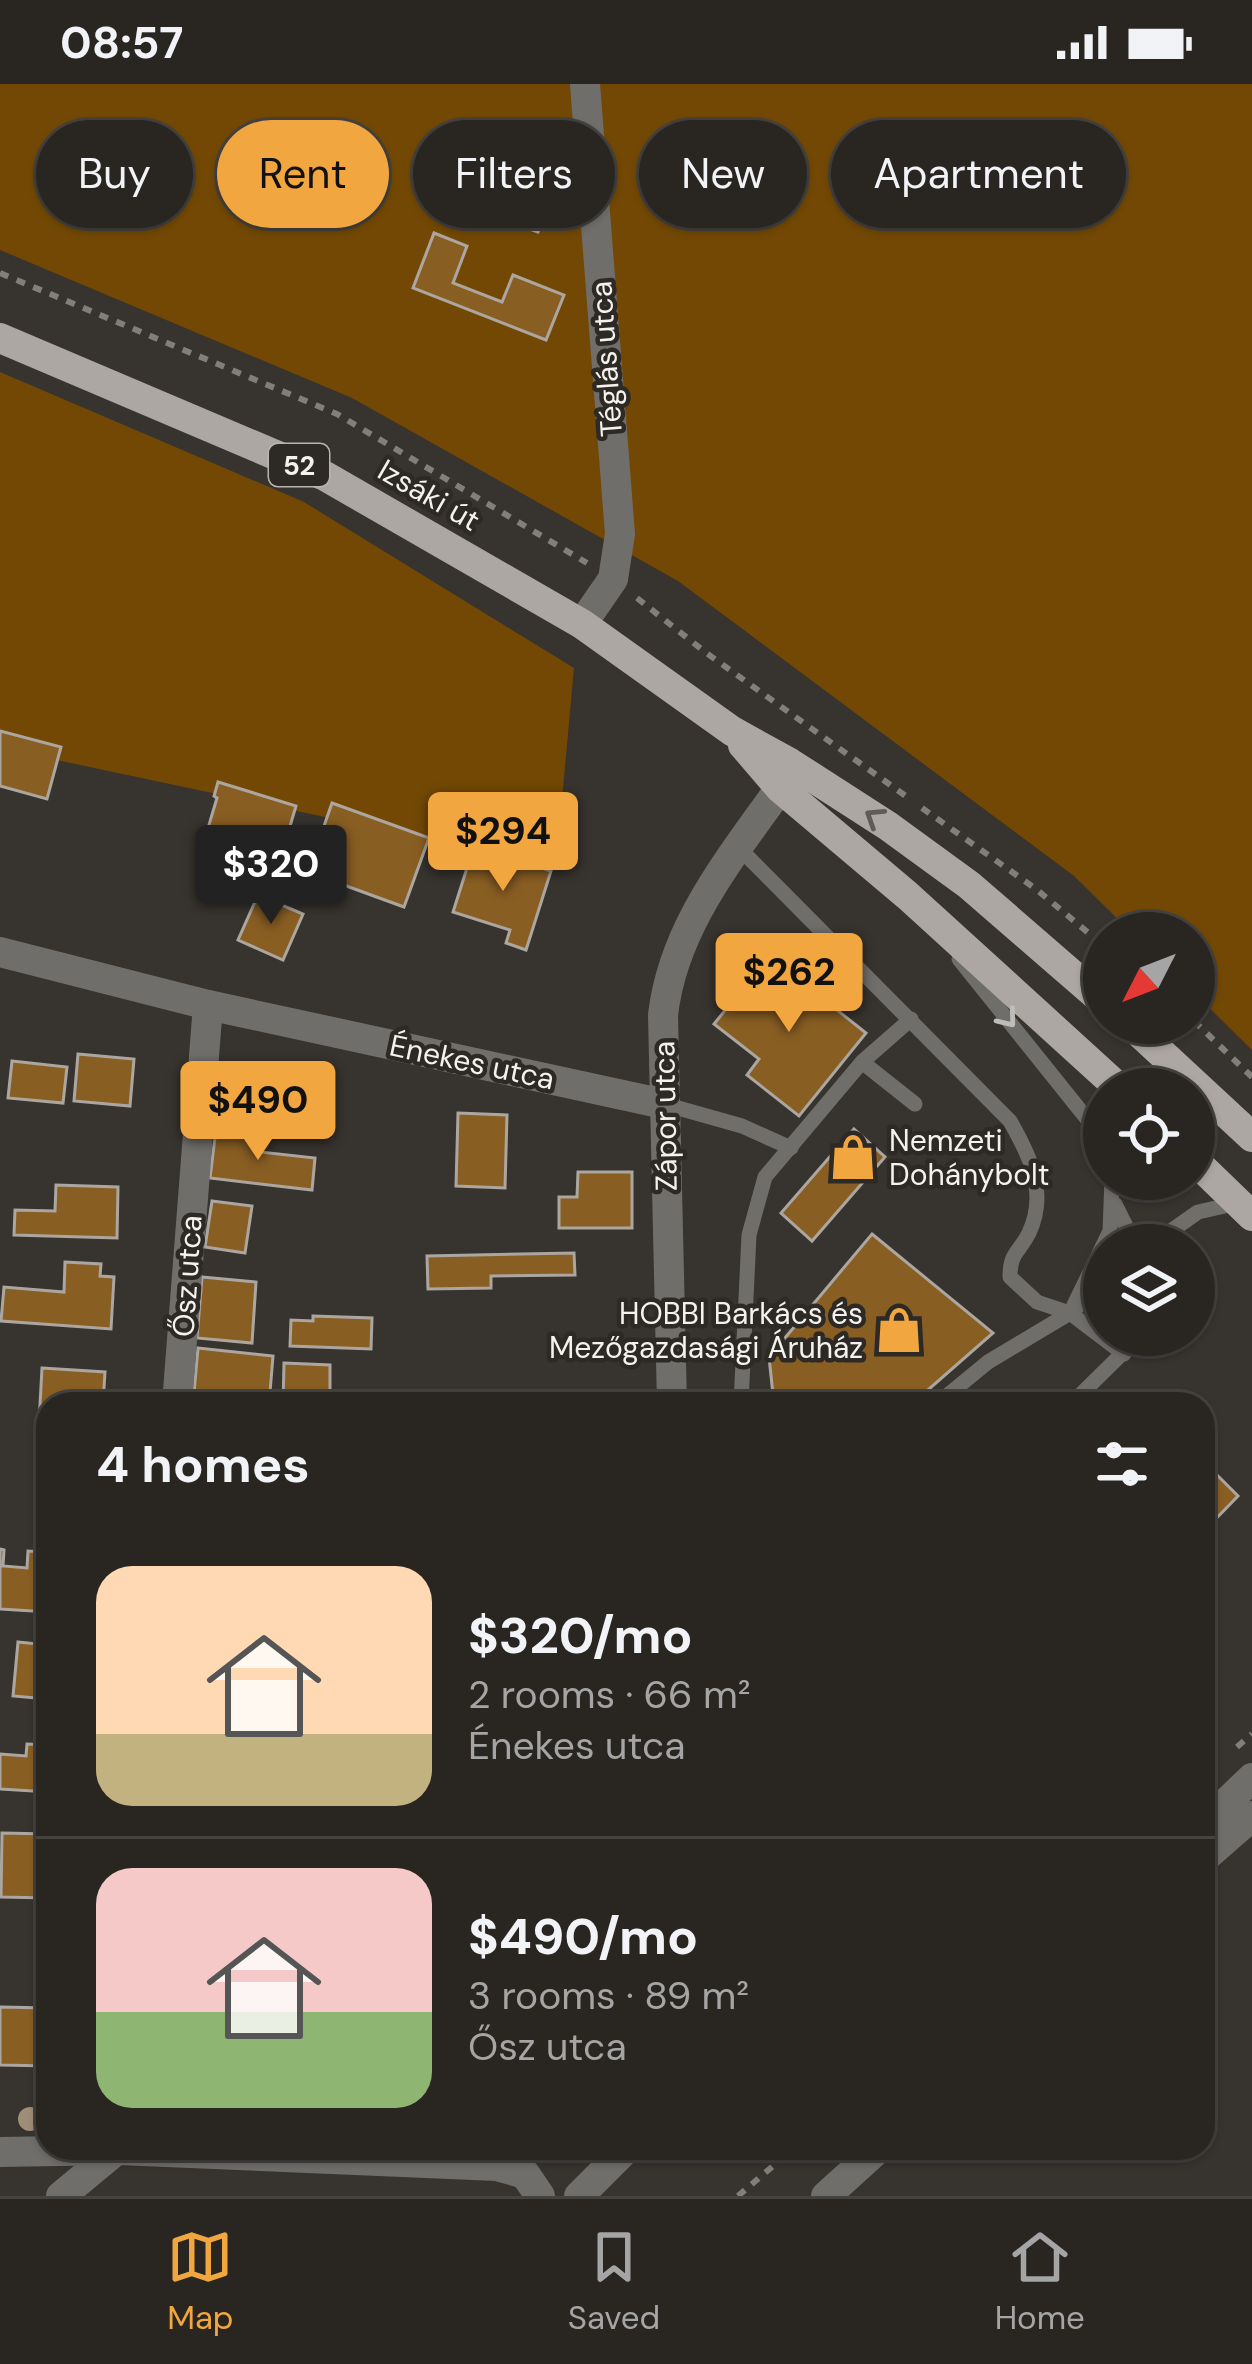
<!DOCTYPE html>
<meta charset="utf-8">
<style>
body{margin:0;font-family:"DM Sans",sans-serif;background:#312e2a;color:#f1f3f6;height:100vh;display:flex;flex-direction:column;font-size:45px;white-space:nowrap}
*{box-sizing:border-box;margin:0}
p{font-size:39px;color:#a5a5a5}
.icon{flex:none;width:66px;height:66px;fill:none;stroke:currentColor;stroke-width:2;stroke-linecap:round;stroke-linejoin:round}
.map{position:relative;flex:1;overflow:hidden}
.drawer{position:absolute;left:36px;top:1308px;width:1179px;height:768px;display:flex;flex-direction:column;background:#292622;border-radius:36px;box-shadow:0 3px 9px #0004,0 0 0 3px #454340}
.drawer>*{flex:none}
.banner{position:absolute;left:36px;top:36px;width:1182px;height:108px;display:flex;gap:24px}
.needle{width:78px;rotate:228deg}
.tools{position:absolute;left:1083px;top:828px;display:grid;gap:24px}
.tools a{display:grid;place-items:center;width:132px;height:132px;border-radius:50%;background:#292622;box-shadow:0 3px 9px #0004,0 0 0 3px #454340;font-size:60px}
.price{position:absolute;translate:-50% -102px;padding:0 27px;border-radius:12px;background:#f1a63f;color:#111;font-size:39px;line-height:78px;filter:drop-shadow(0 3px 6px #0008)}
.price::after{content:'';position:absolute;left:50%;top:72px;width:36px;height:27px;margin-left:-18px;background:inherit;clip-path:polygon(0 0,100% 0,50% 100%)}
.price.on{background:#222;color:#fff}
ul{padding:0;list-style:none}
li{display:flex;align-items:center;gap:36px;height:300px;padding:0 60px}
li+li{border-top:3px solid #454340}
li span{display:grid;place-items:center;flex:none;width:336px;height:240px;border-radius:36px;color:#555}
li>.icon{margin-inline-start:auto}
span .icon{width:144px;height:144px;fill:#fffc;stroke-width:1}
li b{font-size:51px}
h2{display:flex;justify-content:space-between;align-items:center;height:144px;padding:0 60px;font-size:51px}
.pill{padding:0 42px;border-radius:54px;background:#292622;box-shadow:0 3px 9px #0004,0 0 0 3px #454340;font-size:42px;line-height:108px}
.pill.on{background:#f1a63f;color:#111}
.status{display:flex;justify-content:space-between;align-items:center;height:84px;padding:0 60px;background:#292622;direction:ltr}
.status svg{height:33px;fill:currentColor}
.tab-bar{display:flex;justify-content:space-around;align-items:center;height:168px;border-top:3px solid #454340;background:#292622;font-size:33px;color:#a5a5a5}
.tab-bar a{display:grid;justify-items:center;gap:6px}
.tab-bar .on{color:#f1a63f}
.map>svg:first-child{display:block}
.green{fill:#724804}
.building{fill:#895e23;stroke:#aca6a0;stroke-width:3}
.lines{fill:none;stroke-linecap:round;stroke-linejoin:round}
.path{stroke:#827e7a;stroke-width:6;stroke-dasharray:9 9;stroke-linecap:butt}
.service{stroke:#706e6b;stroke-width:15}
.minor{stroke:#706e6b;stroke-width:30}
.tertiary{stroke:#706e6b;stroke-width:30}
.primary{stroke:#aca7a2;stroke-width:30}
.tree{fill:#a08d77}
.oneway{stroke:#605b56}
.oneway2{stroke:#bfbdba}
.labels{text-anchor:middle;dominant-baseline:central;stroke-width:9;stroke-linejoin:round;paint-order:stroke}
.shield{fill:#2d2924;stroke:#b8b5b1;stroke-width:3}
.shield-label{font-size:27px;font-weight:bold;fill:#f4f1ee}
.street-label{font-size:30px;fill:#f4f1ee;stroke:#2d2924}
.poi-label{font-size:30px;fill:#f4f1ee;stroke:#2d2924;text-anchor:start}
</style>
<div class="status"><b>08:57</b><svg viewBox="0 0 49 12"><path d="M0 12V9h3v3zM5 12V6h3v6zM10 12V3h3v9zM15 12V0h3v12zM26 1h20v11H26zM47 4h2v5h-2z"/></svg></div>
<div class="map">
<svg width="1252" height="2112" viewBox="0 0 1252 2112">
<rect width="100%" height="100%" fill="#37332e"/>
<!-- green -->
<g class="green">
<polygon points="0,0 1252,0 1252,966 1194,909 1194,849 1132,849 1074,792 678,497 352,314 0,166"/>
<polygon points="0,288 304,418 574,584 556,782 0,664"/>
</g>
<!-- building -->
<g class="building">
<polygon points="508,110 547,123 538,148 499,134"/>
<polygon points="434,149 467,162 453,199 502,218 513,191 564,211 546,256 413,204"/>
<polygon points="0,647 61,663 47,715 0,702"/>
<polygon points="218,698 296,722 275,793 200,771 217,714 214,712"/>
<polygon points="332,719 429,754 404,823 308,788"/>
<polygon points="474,762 551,787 526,866 506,859 510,846 453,828"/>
<polygon points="258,811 303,830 283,876 238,856"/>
<polygon points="769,872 866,949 799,1032 747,991 759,975 714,940"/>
<polygon points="78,970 134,975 130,1022 74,1017"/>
<polygon points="12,977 67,983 63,1019 8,1014"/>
<polygon points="458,1029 507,1031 505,1104 456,1102"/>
<polygon points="216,1045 261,1050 260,1068 315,1074 312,1106 210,1094"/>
<polygon points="854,1045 885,1073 812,1157 781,1129"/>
<polygon points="578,1088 632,1088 632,1144 559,1144 559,1113 577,1113"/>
<polygon points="56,1101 118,1103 117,1154 14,1151 15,1126 55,1127"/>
<polygon points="212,1117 252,1122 245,1169 205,1163"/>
<polygon points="872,1150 993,1249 912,1320 774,1320 769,1273"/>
<polygon points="574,1169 575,1191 491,1192 491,1204 428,1205 427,1172"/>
<polygon points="65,1178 101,1180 100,1192 114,1193 111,1245 1,1237 4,1203 64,1208"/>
<polygon points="202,1193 256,1198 252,1259 197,1254"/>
<polygon points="313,1232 372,1234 371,1265 290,1262 291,1236 313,1237"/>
<polygon points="198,1264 273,1272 269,1320 193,1320"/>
<polygon points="284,1279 330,1281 330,1320 283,1320"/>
<polygon points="42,1284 105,1288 103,1320 48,1320 48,1340 39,1339"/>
<polygon points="1203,1377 1238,1412 1203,1448"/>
<polygon points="0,1465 4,1466 3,1482 27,1484 28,1467 48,1468 48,1528 0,1525"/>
<polygon points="18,1558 48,1561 48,1615 13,1612"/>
<polygon points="27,1660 48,1661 48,1708 0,1705 0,1670 26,1672"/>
<polygon points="2,1749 48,1750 48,1814 1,1813"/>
<polygon points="0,1923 48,1924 48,1982 0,1981"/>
</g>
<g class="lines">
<!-- path -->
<g class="path">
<polyline points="0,189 337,330 587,479"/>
<polyline points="637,514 705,568 907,713"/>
<polyline points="922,724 1036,805 1104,862"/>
<polyline points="1194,937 1252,993"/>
<polyline points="1237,1663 1252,1650"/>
<polyline points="738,2112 794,2064"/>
</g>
<!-- service -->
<g class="service">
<path d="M738,763l272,274c20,35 38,71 19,112 -10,20 -19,19 -19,44l27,25 33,11 54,41"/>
<polyline points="959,875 1092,1041 1104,1071"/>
<polyline points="862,978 915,1020"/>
<polyline points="664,1020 742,1042 791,1064"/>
<polyline points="1115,1120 1127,1144 1144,1161"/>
<polyline points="1151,1161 1198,1128 1238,1119"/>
<polyline points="1074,1221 1110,1147 1112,1095"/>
<polyline points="741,1320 749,1151 765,1093 862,978 911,935"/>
<polyline points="937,1320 988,1278 1070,1229 1104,1200"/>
<polyline points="1071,1320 1141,1251"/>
</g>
<!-- minor -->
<g class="minor">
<polyline points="582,540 613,495 620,450 585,0"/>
<polyline points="0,868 208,921 664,1020"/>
<polyline points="177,1320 208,921"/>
<path d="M672,1320l-9,-389c10,-88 67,-156 117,-227"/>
<polyline points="0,2068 119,2066 497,2082 525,2090 540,2112"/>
<polyline points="61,2112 119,2064"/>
<polyline points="579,2112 627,2064"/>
</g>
<!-- tertiary -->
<g class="tertiary">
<polyline points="1203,1741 1252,1694"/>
<polyline points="1203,1775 1252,1732"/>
<polyline points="826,2112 879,2064"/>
</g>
<!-- primary -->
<g class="primary">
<polyline points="0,254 325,392 582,540 732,647 790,679 888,742 969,801 1104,918"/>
<polyline points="743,661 780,704 908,812 1120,1005"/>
<polyline points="1129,939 1252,1053"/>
<polyline points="1194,1076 1252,1132"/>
</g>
</g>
<!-- trees -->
<circle class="tree" cx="30" cy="2035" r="12"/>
<!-- one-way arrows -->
<defs><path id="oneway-chevron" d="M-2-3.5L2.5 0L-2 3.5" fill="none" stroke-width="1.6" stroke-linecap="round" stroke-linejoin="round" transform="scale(3)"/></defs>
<use class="oneway" href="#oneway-chevron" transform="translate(874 733) rotate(-147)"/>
<use class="oneway2" href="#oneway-chevron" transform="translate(1008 935) rotate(51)"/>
<!-- icons -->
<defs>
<symbol id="shop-bare" viewBox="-9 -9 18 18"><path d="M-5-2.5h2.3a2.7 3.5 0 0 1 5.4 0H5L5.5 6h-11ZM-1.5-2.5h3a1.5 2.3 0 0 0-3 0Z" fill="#f1a63f" stroke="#2d2924" stroke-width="2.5" paint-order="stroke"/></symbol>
</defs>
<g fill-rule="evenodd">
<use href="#shop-bare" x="820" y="1040" width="66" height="66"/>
<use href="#shop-bare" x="866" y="1213" width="66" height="66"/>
</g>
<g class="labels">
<!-- shield labels -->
<rect class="shield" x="269" y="360" width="60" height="42" rx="9"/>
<g class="shield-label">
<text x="299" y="381">52</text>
</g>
<!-- street labels -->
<g class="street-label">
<text transform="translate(606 275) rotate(-94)">Téglás utca</text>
<text transform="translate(429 411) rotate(30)">Izsáki út</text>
<text transform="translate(472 978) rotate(12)">Énekes utca</text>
<text transform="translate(665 1032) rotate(-91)">Zápor utca</text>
<text transform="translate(187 1192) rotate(-86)">Ősz utca</text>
</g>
<!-- poi labels -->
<g class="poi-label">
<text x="889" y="1056">Nemzeti<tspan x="889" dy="34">Dohánybolt</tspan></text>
<text x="863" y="1229" text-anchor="end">HOBBI Barkács és<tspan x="863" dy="34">Mezőgazdasági Áruház</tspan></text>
</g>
</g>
</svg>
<div class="tools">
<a><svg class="needle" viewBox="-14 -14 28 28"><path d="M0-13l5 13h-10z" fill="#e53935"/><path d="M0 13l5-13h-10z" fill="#a5a5a5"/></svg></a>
<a><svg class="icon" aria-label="locate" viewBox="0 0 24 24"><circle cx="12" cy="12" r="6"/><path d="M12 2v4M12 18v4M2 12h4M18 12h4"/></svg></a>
<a><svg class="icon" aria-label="layers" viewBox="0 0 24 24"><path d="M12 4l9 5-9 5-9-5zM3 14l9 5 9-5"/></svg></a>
</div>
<b class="price" style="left:503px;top:810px">$294</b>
<b class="price on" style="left:271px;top:843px">$320</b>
<b class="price" style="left:789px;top:951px">$262</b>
<b class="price" style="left:258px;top:1079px">$490</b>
<div class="banner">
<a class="pill">Buy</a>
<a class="pill on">Rent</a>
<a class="pill">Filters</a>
<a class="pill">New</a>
<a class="pill">Apartment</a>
</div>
<section class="drawer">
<h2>4 homes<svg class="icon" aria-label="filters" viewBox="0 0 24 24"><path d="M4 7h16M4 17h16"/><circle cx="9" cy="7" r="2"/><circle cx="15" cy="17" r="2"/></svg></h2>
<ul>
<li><span style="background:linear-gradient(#ffd9b3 70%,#c2b280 0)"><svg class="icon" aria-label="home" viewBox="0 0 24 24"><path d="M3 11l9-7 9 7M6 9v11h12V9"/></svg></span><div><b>$320/mo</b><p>2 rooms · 66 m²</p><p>Énekes utca</p></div></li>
<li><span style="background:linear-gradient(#f6c9c9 60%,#8fb573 0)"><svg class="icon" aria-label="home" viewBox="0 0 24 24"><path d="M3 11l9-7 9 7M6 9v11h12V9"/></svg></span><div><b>$490/mo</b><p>3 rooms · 89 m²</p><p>Ősz utca</p></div></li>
</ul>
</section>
</div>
<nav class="tab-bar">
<a class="on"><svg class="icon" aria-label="map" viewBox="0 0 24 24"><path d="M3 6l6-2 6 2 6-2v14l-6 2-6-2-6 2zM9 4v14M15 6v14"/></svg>Map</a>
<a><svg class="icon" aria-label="saved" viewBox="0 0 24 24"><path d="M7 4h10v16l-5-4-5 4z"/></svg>Saved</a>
<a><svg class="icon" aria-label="home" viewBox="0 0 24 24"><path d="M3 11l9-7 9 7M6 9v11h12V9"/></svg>Home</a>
</nav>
